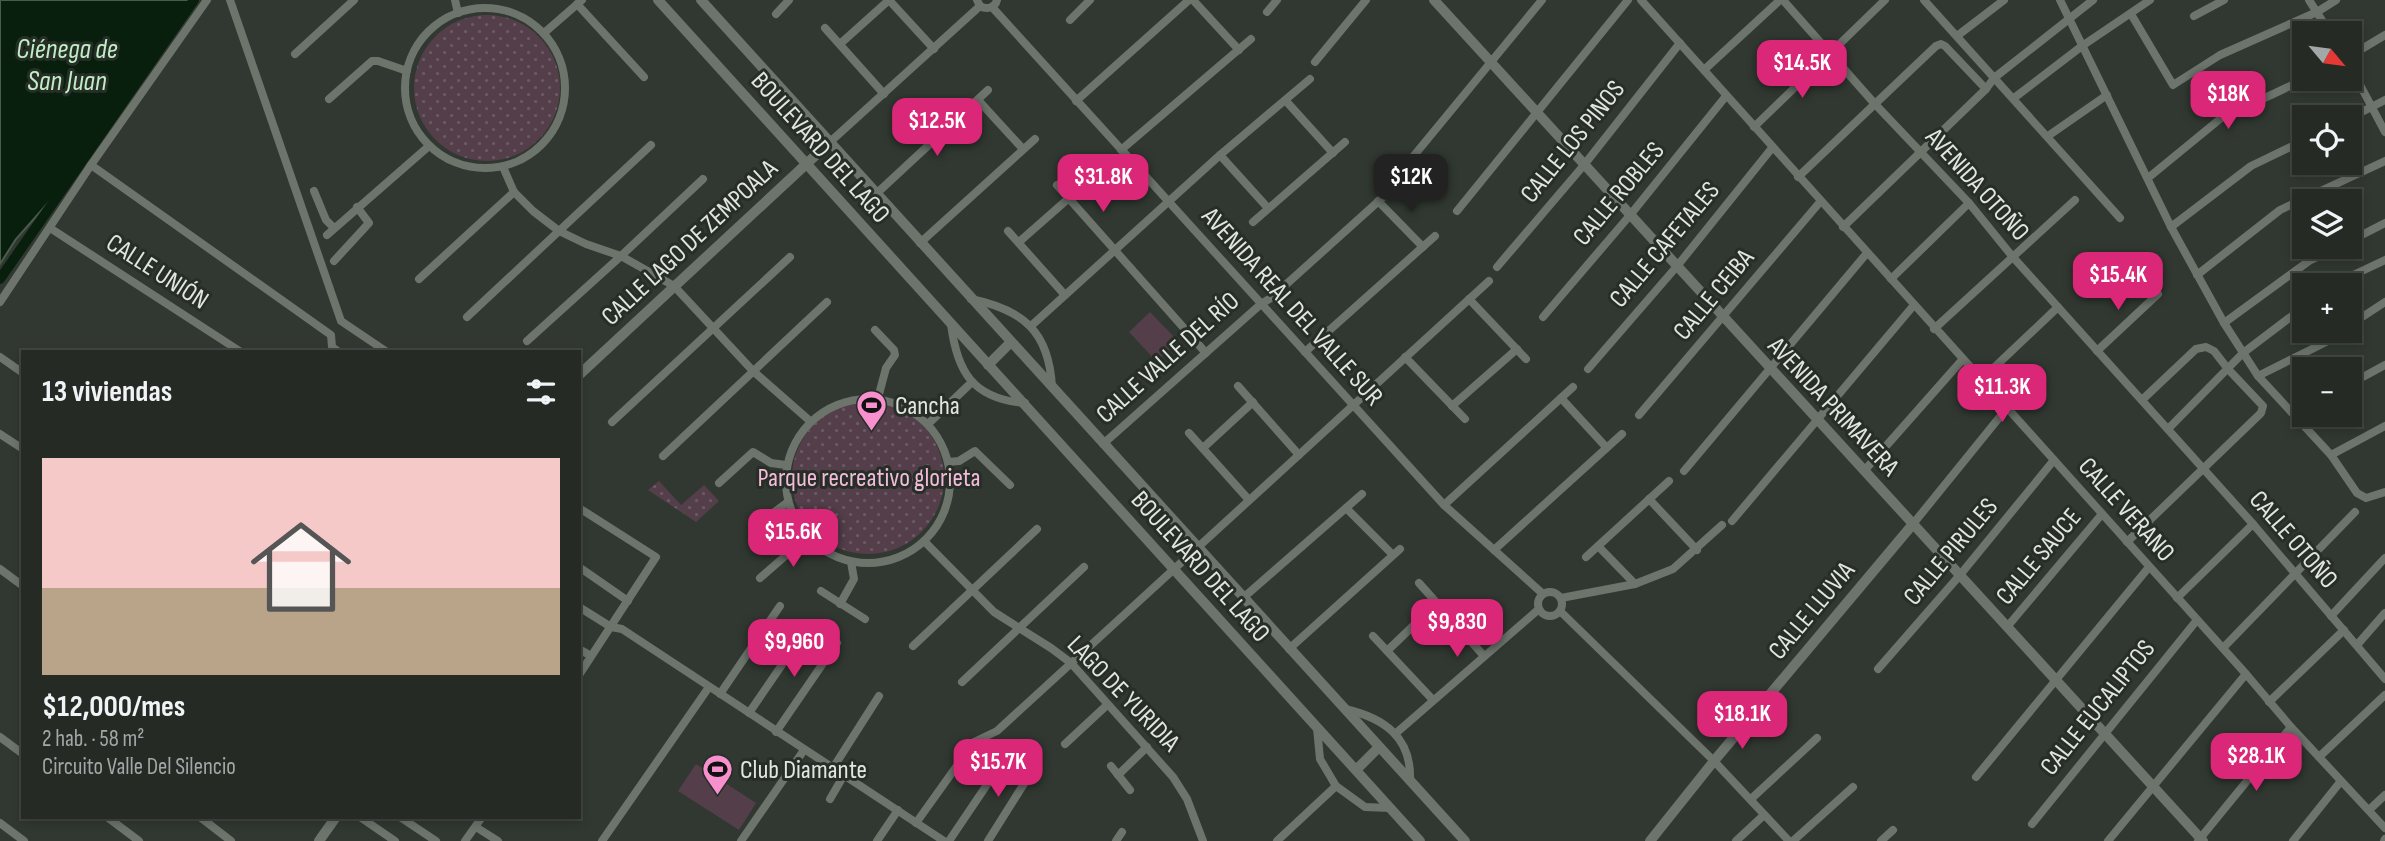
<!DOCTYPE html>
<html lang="es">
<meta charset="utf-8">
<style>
body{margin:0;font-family:"Sofia Sans Condensed",sans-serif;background:#2d322d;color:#f1f3f6;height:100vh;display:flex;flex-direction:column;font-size:26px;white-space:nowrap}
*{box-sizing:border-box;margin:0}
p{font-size:23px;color:#a3a7a7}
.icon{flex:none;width:38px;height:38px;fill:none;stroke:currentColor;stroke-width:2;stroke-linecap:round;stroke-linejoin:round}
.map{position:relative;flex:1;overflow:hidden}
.panel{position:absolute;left:21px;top:350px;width:560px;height:469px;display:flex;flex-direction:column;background:#252a25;border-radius:0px;box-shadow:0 4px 10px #0003,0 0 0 2px #424642}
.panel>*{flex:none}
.needle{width:46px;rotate:119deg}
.fabs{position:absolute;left:2292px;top:21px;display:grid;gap:14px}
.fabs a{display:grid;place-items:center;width:70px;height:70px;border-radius:0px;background:#252a25;box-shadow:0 4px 10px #0003,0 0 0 2px #424642;font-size:35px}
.price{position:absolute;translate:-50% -60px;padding:0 16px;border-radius:14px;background:#db2777;color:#fff;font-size:23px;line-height:46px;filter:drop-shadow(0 2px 4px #0008)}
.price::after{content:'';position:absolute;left:50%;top:42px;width:21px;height:16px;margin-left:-10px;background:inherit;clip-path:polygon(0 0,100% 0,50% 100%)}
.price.current{background:#222;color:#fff}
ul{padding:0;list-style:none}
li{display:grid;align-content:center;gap:14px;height:371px;padding:0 21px}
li+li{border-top:2px solid #424642}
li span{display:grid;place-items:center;height:217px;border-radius:0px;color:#555}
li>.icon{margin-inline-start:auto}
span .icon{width:126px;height:126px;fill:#fffc;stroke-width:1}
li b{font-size:30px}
h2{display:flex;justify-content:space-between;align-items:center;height:84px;padding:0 21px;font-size:30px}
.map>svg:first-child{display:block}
.grass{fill:#533e4a}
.park{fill:url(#park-dots)}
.water{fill:#091f0d;stroke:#4a5b4d;stroke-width:2}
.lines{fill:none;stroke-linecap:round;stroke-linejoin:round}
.canal{stroke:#091f0d;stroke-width:10}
.minor{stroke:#6c746c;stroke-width:8}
.tertiary{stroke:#6c746c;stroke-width:10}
.labels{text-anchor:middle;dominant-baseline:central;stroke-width:6;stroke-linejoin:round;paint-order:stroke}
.street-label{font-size:26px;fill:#e1e6e1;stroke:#272e27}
.poi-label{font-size:26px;fill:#e1e6e1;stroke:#272e27;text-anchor:start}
.park-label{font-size:26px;fill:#f2bbd9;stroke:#272e27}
.water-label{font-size:28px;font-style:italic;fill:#c0eec5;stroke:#272e27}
</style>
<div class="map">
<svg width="2385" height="841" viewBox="0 0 2385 841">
<defs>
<pattern id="park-dots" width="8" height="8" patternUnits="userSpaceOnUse" patternTransform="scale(1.75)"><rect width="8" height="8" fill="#533e4a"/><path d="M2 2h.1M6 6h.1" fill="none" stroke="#6b5a64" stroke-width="1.8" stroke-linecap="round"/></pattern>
</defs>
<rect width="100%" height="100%" fill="#313831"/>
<!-- grass -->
<g class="grass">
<polygon points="1150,312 1178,341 1157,362 1129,332"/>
<polygon points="696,764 756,803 739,830 678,791"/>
</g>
<!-- park -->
<g class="park">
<circle cx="487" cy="88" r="73"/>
<circle cx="868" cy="478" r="76"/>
<polygon points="659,481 681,505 704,485 719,501 696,522 648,490"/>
</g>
<!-- water -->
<polygon class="water" points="0,0 194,0 64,185 16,239 0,264"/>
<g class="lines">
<!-- canal -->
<polyline class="canal" points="0,279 194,0"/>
<!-- minor -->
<g class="minor">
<polyline points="207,0 91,165 331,335 332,347 339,352"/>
<polyline points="230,0 341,321 387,352"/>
<polyline points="455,0 458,13"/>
<polyline points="889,0 934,49"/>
<path d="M977,0l3,6c7,4 15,2 17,-6"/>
<polyline points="1193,0 1239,50"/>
<polyline points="1641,0 2246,674 2291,727 2385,828"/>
<polyline points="1783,0 1874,103 1969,203 2012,256 2253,524 2385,679"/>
<polyline points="1924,0 2120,218"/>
<polyline points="2060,0 2171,227 2224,323 2258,376 2331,455 2357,493 2366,498 2385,492"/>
<polyline points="2309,0 2330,33"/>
<polyline points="577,4 644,77"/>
<polyline points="992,7 1444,505 1543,594"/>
<circle cx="485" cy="88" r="80"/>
<polyline points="1267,12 1277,0"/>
<polyline points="776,14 789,0"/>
<polyline points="2131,14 2173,85 2220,55 2317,12 2336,0"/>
<polyline points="2194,16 2224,0"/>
<polyline points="1070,20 1090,0"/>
<polyline points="825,28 884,94"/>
<polyline points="544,33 582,0"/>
<polyline points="1957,36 2004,0"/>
<polyline points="840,44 889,0"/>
<polyline points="295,54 354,0"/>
<polyline points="2350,56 2385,35"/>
<polyline points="1315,62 1366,0"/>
<polyline points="2350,66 2385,132"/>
<polyline points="1704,70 1780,0"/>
<polyline points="2014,98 2082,46 2150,0"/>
<polyline points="329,99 372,61 378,61 407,71"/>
<polyline points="978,100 1023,149"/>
<polyline points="1076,101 1189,0"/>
<polyline points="1286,101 1333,153"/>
<polyline points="2350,118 2385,100"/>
<polyline points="1754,127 1885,0"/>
<polyline points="2048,136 2107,95"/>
<polyline points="830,142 980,6"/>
<polyline points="1121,150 1251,39"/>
<polyline points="1220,155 1267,207"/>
<polyline points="1412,158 1542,0"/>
<polyline points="503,167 514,192 533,211 559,231 586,244 621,256 674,286 753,371 810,421"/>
<polyline points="1798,177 1936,46 1941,44 1945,46 1986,89"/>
<polyline points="2148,178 2220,119 2305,79"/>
<polyline points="1057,185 1206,353"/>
<polyline points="314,191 326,220 334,228"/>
<polyline points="876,194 988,90"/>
<polyline points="1378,201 1423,247"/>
<polyline points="1457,211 1628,0"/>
<polyline points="1253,222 1345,142"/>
<polyline points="1843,227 1986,89 1994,78 2093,0"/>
<polyline points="2171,227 2251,166 2305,140"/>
<polyline points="50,228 241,352"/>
<polyline points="1008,231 1064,294"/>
<polyline points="327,235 429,146"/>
<polyline points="2350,241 2385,223"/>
<polyline points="1019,242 1069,198"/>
<polyline points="920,243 1035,139"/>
<polyline points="334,261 369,223 357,207"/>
<polyline points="1497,267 1584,165 1680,43"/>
<polyline points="2197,275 2280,210 2385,161"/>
<polyline points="419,279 514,192"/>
<polyline points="1891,279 1969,203"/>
<polyline points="2332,285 2385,260"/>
<path d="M971,299c53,11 78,33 81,88"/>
<polyline points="1469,299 1526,359"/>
<polyline points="0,302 91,165"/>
<polyline points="467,317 651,145"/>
<polyline points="1543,317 1631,214 1726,96"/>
<polyline points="2224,323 2309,261 2338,247"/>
<path d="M951,324c6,48 22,75 74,79"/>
<polyline points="2350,325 2385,302"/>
<polyline points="1031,326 1220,155 1310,79"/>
<polyline points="1934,329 2075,200"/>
<polyline points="875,330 894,350 895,355 886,368 878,398"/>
<polyline points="527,341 621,256 703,179"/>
<polyline points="2097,351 2158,294"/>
<polyline points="1305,352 1435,236"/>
<polyline points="0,357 23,373"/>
<polyline points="1405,357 1465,419"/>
<polyline points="1588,369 1678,265 1772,148"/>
<polyline points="2258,376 2326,342 2342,331"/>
<polyline points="1981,380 2058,307"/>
<polyline points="2350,384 2385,365"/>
<polyline points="1238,386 1299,455"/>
<polyline points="1561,398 1606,447"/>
<circle cx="868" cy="481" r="82"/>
<polyline points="1452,406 1517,349"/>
<polyline points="2294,414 2305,408"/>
<polyline points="1639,415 1820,202"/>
<polyline points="612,422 790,257"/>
<polyline points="928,424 972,382"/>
<polyline points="2168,429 2243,353 2305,306"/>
<polyline points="1189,433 1249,500"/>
<polyline points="0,434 23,449"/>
<polyline points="1103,444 1261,304 1271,298 1391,190"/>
<polyline points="1203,448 1253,402"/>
<polyline points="2331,455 2385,426"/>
<polyline points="663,456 827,302"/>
<polyline points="948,462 959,461 975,451 1010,485"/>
<polyline points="1684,471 1867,253"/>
<polyline points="1864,471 1963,359"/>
<polyline points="719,483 753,452 771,463 786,465"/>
<polyline points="1649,499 1697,550"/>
<polyline points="1444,505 1573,387"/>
<polyline points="579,508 656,557 579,675"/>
<polyline points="1346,508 1393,555"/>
<polyline points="1732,521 1914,305"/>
<polyline points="1913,524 2007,408"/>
<polyline points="754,527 788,502"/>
<polyline points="924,541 994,612 1051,648 1071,663 1173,777 1187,799 1203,841"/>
<polyline points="2127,542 2261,413 2263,406 2228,369 2214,351 2206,347 2196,349 2142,400"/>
<polyline points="1598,546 1635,584"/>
<polyline points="1494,550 1622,434"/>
<polyline points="1586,557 1669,481"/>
<polyline points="579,567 628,601"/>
<polyline points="0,569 23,586"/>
<polyline points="760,578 807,537"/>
<polyline points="1419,583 1484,656"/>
<polyline points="821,591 865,619"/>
<circle cx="1550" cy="604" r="12"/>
<polyline points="1243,598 1362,494"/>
<polyline points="1561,598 1635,584 1673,569 1722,525"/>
<polyline points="2177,598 2253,524"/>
<polyline points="840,604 854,579 851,562"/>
<polyline points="579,607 611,627 622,629 944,841"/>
<polyline points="1560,611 1714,761 1789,841"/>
<polyline points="2331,616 2385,558"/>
<polyline points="2007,627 2102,514"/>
<polyline points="1373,636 1433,700"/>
<polyline points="2357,645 2385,613"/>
<polyline points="913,646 1037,529"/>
<polyline points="2223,648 2355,512"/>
<polyline points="579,649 591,656"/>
<polyline points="1289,649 1400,549"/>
<polyline points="1387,651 1437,603"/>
<polyline points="1878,669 1960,575 2054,460"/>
<polyline points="962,682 1084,567"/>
<polyline points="720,694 780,606"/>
<polyline points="2269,702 2344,630"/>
<path d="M1345,709c39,9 67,28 65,72"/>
<polyline points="749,713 810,624"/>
<polyline points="1317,728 1320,759 1336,786 1365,807 1390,808"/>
<polyline points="776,732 837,643"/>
<polyline points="1395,734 1539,609"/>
<polyline points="0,737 23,754"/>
<polyline points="1065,744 1107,705"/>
<polyline points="2319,757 2385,695"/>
<polyline points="1111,766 1130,790"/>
<polyline points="833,768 879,696"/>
<polyline points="1118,775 1147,747"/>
<polyline points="1976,777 2149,567"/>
<polyline points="830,799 844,775"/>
<polyline points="1751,799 1817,738"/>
<polyline points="2369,810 2385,795"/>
<polyline points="107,817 139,841"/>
<polyline points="200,817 231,841"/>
<polyline points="360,817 395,841"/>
<polyline points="400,817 436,841"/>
<polyline points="0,823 24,841"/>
<polyline points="916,823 974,742 997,731 1489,281"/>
<polyline points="2032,824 2197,620"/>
<polyline points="476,827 498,841"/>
<polyline points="465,841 482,817"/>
<polyline points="602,841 709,687"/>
<polyline points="741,841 804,750"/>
<polyline points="877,841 898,810"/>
<polyline points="949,841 1009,752"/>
<polyline points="988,841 1032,771"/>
<polyline points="1116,841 1122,832"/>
<polyline points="1277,841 1336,786"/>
<polyline points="1736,841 1764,815"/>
<polyline points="1793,841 1853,787"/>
<polyline points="1881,841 1893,830"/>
<polyline points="2108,841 2246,674"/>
<polyline points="2198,841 2291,727"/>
<polyline points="2293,841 2341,781"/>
<polyline points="2384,841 2385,839"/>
</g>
<!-- tertiary -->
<g class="tertiary">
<polyline points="658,0 1420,841"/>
<polyline points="701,0 1465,841"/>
<polyline points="1434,0 2203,841"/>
<polyline points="988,365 1011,342"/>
<polyline points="579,375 830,142"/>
<polyline points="1356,770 1379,747"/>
<polyline points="319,841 336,817"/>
<polyline points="1650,841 1714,761 1913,524"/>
</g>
</g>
<!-- icons -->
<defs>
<symbol id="stadium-pin" viewBox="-11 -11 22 30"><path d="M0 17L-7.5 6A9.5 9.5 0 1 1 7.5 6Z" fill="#f790cd" stroke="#272e27"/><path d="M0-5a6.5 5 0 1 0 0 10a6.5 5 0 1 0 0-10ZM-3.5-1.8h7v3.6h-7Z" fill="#111"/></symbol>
</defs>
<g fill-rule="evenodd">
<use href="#stadium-pin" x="854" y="388" width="35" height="47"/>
<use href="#stadium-pin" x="700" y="752" width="35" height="47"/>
</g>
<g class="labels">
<!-- street labels -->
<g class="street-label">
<text transform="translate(1573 142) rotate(-51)">CALLE LOS PINOS</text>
<text transform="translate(820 148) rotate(48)">BOULEVARD DEL LAGO</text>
<text transform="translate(1977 185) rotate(48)">AVENIDA OTOÑO</text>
<text transform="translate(1619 194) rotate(-50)">CALLE ROBLES</text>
<text transform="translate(690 243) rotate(-43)">CALLE LAGO DE ZEMPOALA</text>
<text transform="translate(1665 245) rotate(-50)">CALLE CAFETALES</text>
<text transform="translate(157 272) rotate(33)">CALLE UNIÓN</text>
<text transform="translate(1714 295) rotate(-50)">CALLE CEIBA</text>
<text transform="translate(1292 307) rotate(48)">AVENIDA REAL DEL VALLE SUR</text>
<text transform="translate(1168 358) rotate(-42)">CALLE VALLE DEL RÍO</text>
<text transform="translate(1833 407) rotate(47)">AVENIDA PRIMAVERA</text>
<text transform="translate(2126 510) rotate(48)">CALLE VERANO</text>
<text transform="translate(2293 540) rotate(49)">CALLE OTOÑO</text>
<text transform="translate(1951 552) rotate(-50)">CALLE PIRULES</text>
<text transform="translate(2039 557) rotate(-50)">CALLE SAUCE</text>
<text transform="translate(1200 567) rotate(48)">BOULEVARD DEL LAGO</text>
<text transform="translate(1812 611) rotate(-50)">CALLE LLUVIA</text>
<text transform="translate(1123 694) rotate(46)">LAGO DE YURIDIA</text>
<text transform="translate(2098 708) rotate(-51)">CALLE EUCALIPTOS</text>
</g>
<!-- poi labels -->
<g class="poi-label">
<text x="895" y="406">Cancha</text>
<text x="740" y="770">Club Diamante</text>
</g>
<!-- park labels -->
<g class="park-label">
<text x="869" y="478">Parque recreativo glorieta</text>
</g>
<!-- water labels -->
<g class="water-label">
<text x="67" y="49">Ciénega de<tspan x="67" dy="32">San Juan</tspan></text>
</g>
</g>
</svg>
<div class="fabs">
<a><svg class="needle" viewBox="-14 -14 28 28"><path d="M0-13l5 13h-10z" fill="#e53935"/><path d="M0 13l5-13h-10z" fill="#a3a7a7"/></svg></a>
<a><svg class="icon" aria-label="locate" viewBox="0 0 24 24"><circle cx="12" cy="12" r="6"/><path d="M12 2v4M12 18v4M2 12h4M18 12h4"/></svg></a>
<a><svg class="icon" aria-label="layers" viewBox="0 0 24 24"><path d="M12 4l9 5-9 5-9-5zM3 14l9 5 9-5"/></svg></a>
<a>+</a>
<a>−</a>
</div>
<b class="price" style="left:1802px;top:100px">$14.5K</b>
<b class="price" style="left:2228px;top:131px">$18K</b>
<b class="price" style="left:937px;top:158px">$12.5K</b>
<b class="price" style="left:1103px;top:214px">$31.8K</b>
<b class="price current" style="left:1411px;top:214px">$12K</b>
<b class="price" style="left:2118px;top:312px">$15.4K</b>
<b class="price" style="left:2002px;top:424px">$11.3K</b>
<b class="price" style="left:793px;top:569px">$15.6K</b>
<b class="price" style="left:1457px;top:659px">$9,830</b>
<b class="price" style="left:794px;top:679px">$9,960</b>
<b class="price" style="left:1742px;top:751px">$18.1K</b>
<b class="price" style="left:2256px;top:793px">$28.1K</b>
<b class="price" style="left:998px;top:799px">$15.7K</b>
<section class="panel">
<h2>13 viviendas<svg class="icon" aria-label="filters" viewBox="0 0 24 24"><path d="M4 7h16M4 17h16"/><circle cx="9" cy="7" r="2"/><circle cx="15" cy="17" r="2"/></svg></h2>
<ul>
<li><span style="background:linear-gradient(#f6c9c9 60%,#b9a48a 0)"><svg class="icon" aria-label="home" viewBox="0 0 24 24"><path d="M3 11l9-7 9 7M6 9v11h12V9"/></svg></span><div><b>$12,000/mes</b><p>2 hab. · 58 m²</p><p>Circuito Valle Del Silencio</p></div></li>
</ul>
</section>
</div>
